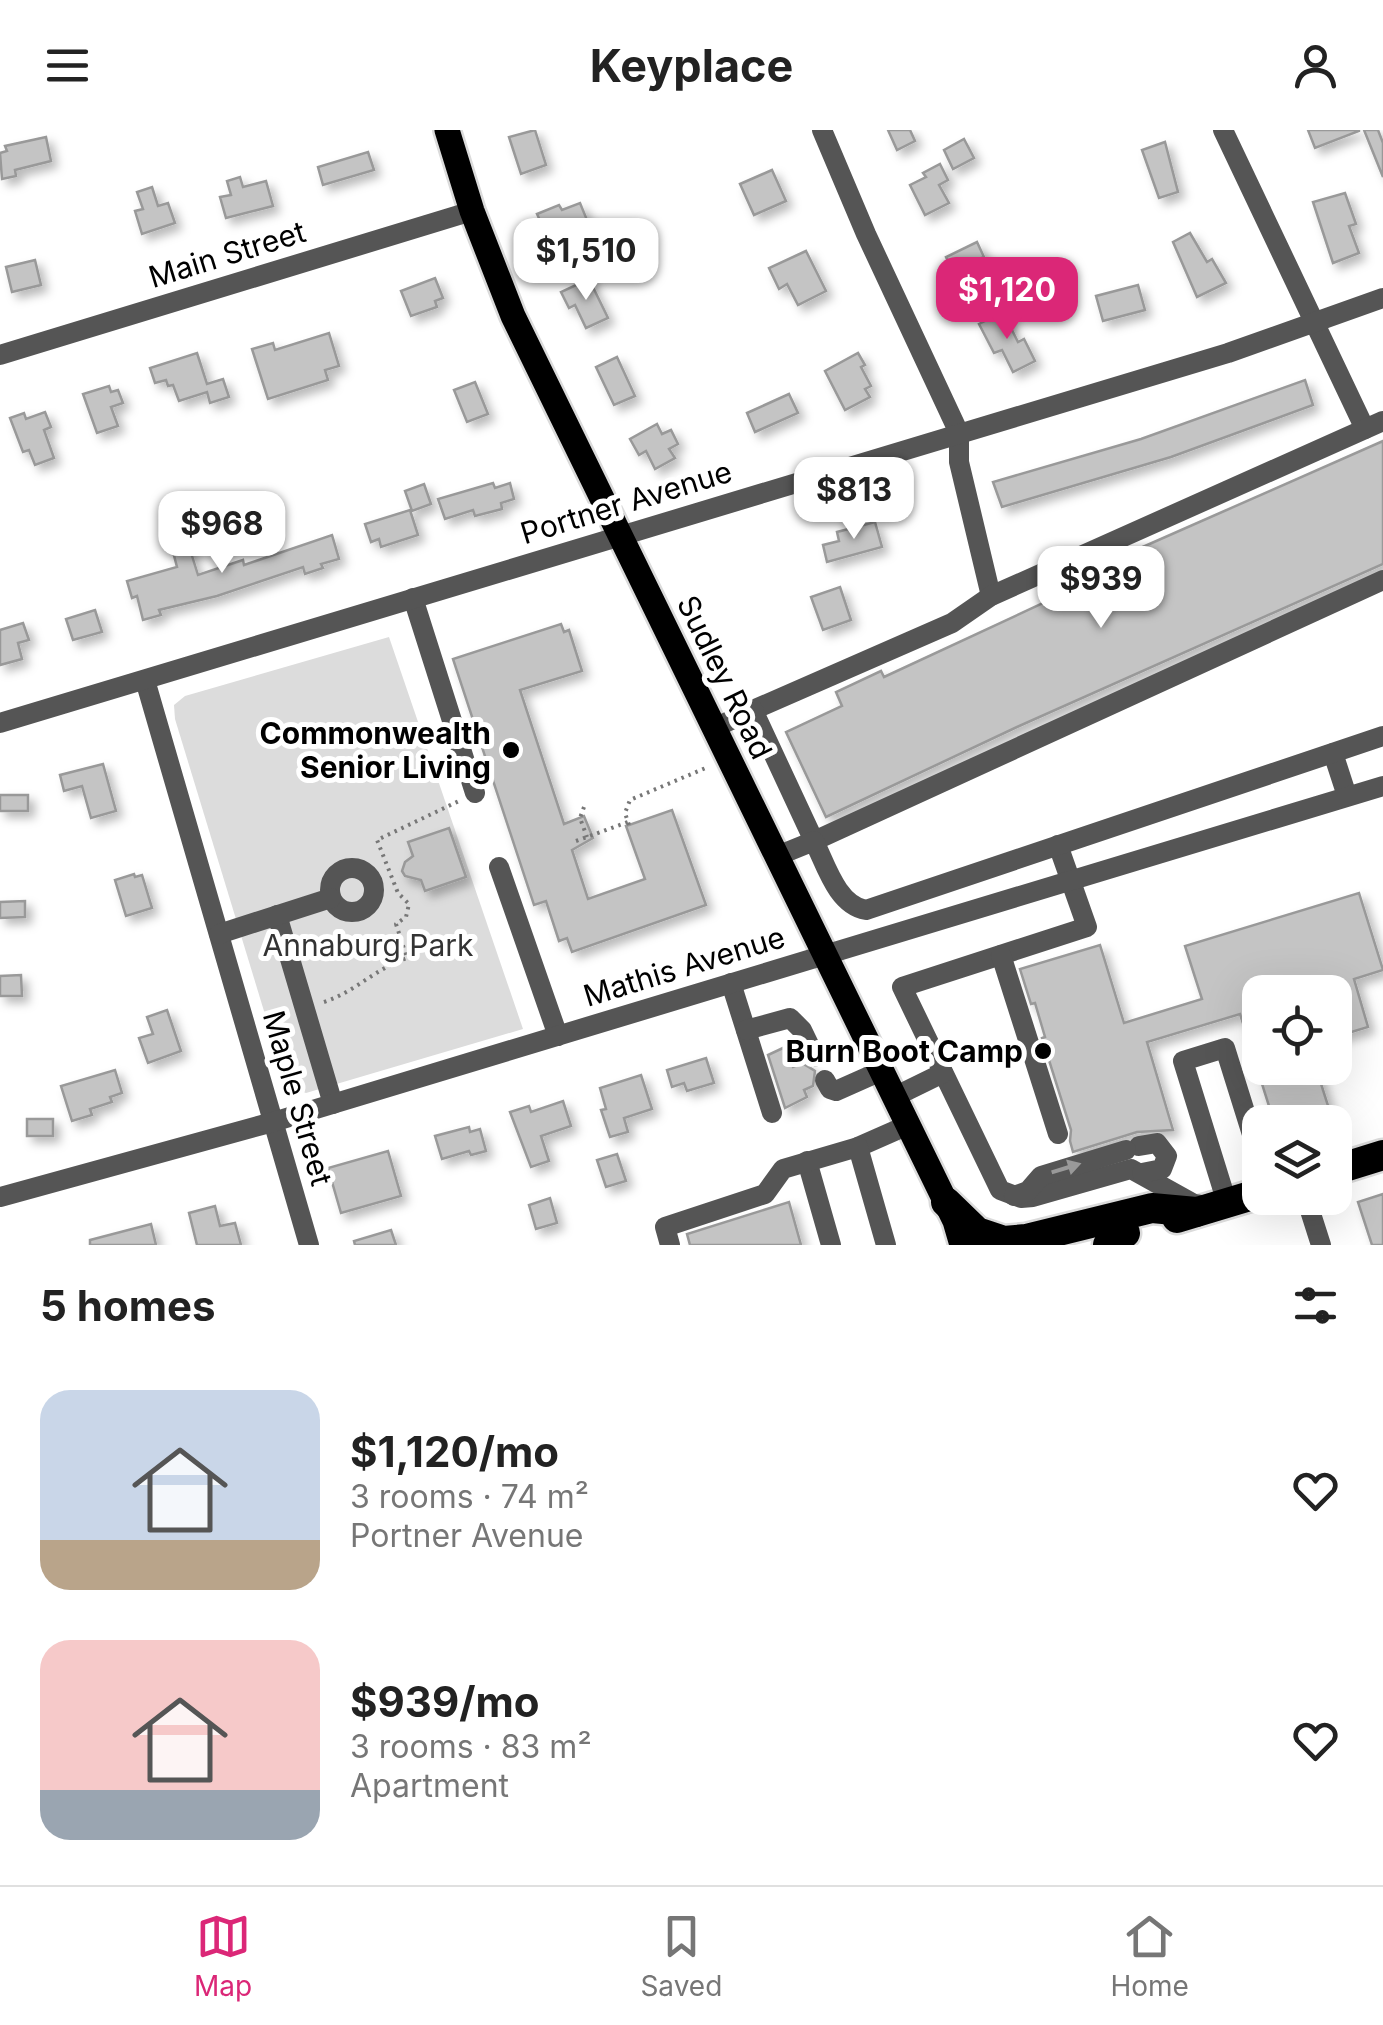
<!DOCTYPE html>
<meta charset="utf-8">
<style>
body{margin:0;font-family:Inter,sans-serif;background:#f6f6f6;color:#222;height:100vh;display:flex;flex-direction:column;font-size:38px;white-space:nowrap}
*{box-sizing:border-box;margin:0}
p{font-size:32px;color:#767676}
.icon{flex:none;width:55px;height:55px;fill:none;stroke:currentColor;stroke-width:2;stroke-linecap:round;stroke-linejoin:round}
.map{position:relative;height:1115px;overflow:hidden}
.panel{display:flex;flex-direction:column;background:#fff;flex:1}
.panel>*{flex:none}
.buttons{position:absolute;left:1242px;top:845px;display:grid;gap:20px}
.buttons a{display:grid;place-items:center;width:110px;height:110px;border-radius:20px;background:#fff;box-shadow:0 10px 40px #0002;font-size:50px}
.price{position:absolute;translate:-50% -85px;padding:0 22px;border-radius:20px;background:#fff;color:#222;font-size:32px;line-height:65px;filter:drop-shadow(0 2px 5px #0008)}
.price::after{content:'';position:absolute;left:50%;top:60px;width:30px;height:22px;margin-left:-15px;background:inherit;clip-path:polygon(0 0,100% 0,50% 100%)}
.price.selected{background:#db2777;color:#fff}
ul{padding:0;list-style:none}
li{display:flex;align-items:center;gap:30px;height:250px;padding:0 40px}
li span{display:grid;place-items:center;flex:none;width:280px;height:200px;border-radius:30px;color:#555}
li>.icon{margin-inline-start:auto}
span .icon{width:120px;height:120px;fill:#fffc;stroke-width:1}
li b{font-size:42px}
h2{display:flex;justify-content:space-between;align-items:center;height:120px;padding:0 40px;font-size:42px}
header{display:flex;justify-content:space-between;align-items:center;height:130px;padding:0 40px;background:#fff;font-size:45px;font-weight:700}
.tabs{display:flex;justify-content:space-around;align-items:center;height:140px;border-top:2px solid #e0e0e0;background:#fff;font-size:28px;color:#767676}
.tabs a{display:grid;justify-items:center;gap:5px}
.tabs .selected{color:#db2777}
.map>svg:first-child{display:block}
.green{fill:#dcdcdc}
.building{fill:#c4c4c4;stroke:#999;stroke-width:2.5;filter:url(#shadow)}
.lines{fill:none;stroke-linecap:round;stroke-linejoin:round}
.major-casing{stroke:#dbdbdb;stroke-width:30}
.highway-casing{stroke:#dbdbdb;stroke-width:35}
.path{stroke:#777;stroke-width:4;stroke-dasharray:2.5 5;stroke-linecap:butt}
.minor{stroke:#555;stroke-width:20}
.major{stroke:#000;stroke-width:25}
.highway{stroke:#000;stroke-width:30}
.oneway{fill:#999}
.poi-dot{fill:#000;stroke:#fff;stroke-width:4}
.labels{text-anchor:middle;dominant-baseline:central;stroke-width:10;stroke-linejoin:round;paint-order:stroke}
.street-label{font-size:30px;fill:#000;stroke:#fff}
.poi-label{font-size:30px;font-weight:bold;fill:#000;stroke:#fff;text-anchor:end}
.park-label{font-size:30px;fill:#333;stroke:#fff}
</style>
<header><svg class="icon" aria-label="menu" viewBox="0 0 24 24"><path d="M4 6h16M4 12h16M4 18h16"/></svg>Keyplace<svg class="icon" aria-label="person" viewBox="0 0 24 24"><circle cx="12" cy="8" r="4"/><path d="M4 21q1-7 8-7t8 7"/></svg></header>
<div class="map">
<svg width="1383" height="1115" viewBox="0 0 1383 1115">
<defs>
<filter id="shadow"><feDropShadow dx="6" dy="6" stdDeviation="5" flood-color="#0004"/></filter>
</defs>
<rect width="100%" height="100%" fill="#fff"/>
<!-- green -->
<polygon class="green" points="389,507 523,899 306,963 290,957 285,950 175,589 174,575 185,566"/>
<!-- building -->
<g class="building">
<polygon points="535,0 546,35 521,44 509,7"/>
<polygon points="888,0 910,0 915,11 897,20"/>
<polygon points="1308,0 1359,0 1359,1 1315,18"/>
<polygon points="1364,0 1378,0 1383,13 1383,47"/>
<polygon points="46,7 51,31 15,40 16,46 2,49 0,23 7,21 5,16"/>
<polygon points="964,9 974,28 953,39 944,20"/>
<polygon points="1165,12 1178,62 1159,68 1142,20"/>
<polygon points="368,22 374,40 323,55 318,37"/>
<polygon points="940,34 948,50 939,55 949,73 925,85 910,55 926,47 923,43"/>
<polygon points="772,40 786,71 754,85 740,54"/>
<polygon points="240,47 243,57 266,51 273,76 226,88 220,67 231,65 227,51"/>
<polygon points="152,57 158,76 168,73 175,93 142,104 135,81 143,79 137,62"/>
<polygon points="1345,63 1356,94 1349,96 1359,123 1333,133 1313,72"/>
<polygon points="580,73 587,90 567,98 573,113 547,124 541,109 547,106 537,84 559,75 562,80"/>
<polygon points="1190,103 1207,132 1212,129 1226,153 1197,167 1173,112"/>
<polygon points="977,112 984,127 977,130 989,156 965,167 946,127"/>
<polygon points="806,121 826,161 798,175 787,154 779,159 769,138"/>
<polygon points="35,130 41,155 12,162 6,137"/>
<polygon points="435,148 443,168 435,171 437,177 411,186 401,161"/>
<polygon points="589,149 608,188 586,198 575,175 569,178 561,162"/>
<polygon points="1138,155 1145,180 1103,191 1096,166"/>
<polygon points="1003,182 1018,212 1024,209 1035,231 1013,242 1002,220 994,223 979,194"/>
<polygon points="329,203 339,236 325,240 328,250 268,269 252,219 273,213 275,220"/>
<polygon points="197,223 207,254 223,249 229,267 210,273 207,262 179,271 173,255 168,256 166,250 155,253 150,238"/>
<polygon points="858,223 865,235 861,237 871,256 865,259 870,267 845,280 825,241"/>
<polygon points="617,227 635,266 614,275 596,237"/>
<polygon points="1305,250 1313,275 1171,327 1002,377 993,352 1141,309"/>
<polygon points="475,252 488,284 467,292 454,260"/>
<polygon points="109,256 111,262 118,260 123,273 111,277 118,296 97,303 83,264"/>
<polygon points="789,264 798,283 755,302 747,283"/>
<polygon points="45,282 51,297 44,300 54,328 35,335 29,320 23,322 10,288 24,283 26,289"/>
<polygon points="657,294 662,304 671,300 678,314 669,319 675,328 655,339 646,321 639,325 630,309"/>
<polygon points="1383,311 1383,434 1017,597 826,687 786,602 842,576 836,562 881,541 884,547 1099,447 1095,438"/>
<polygon points="493,353 495,358 510,353 514,369 501,373 502,379 475,386 473,380 445,389 438,369"/>
<polygon points="424,354 431,374 412,381 405,361"/>
<polygon points="410,380 418,405 381,417 379,409 371,412 365,394"/>
<polygon points="875,392 882,417 827,432 823,415 839,411 837,402"/>
<polygon points="332,405 339,429 321,434 323,438 305,444 303,437 217,466 159,480 161,485 143,490 137,466 132,468 127,451 177,437 172,418 188,413 198,445 243,430 244,435"/>
<polygon points="840,457 851,490 823,500 811,467"/>
<polygon points="95,480 102,502 73,510 66,489"/>
<polygon points="23,493 29,510 18,513 22,529 0,535 0,500"/>
<polygon points="561,494 564,502 569,500 582,541 520,560 564,694 584,686 593,708 572,720 588,769 645,749 626,696 672,680 706,775 572,822 567,808 559,811 546,771 534,775 453,529"/>
<polygon points="103,634 116,681 91,688 82,656 64,661 60,645"/>
<rect x="0" y="665" width="28" height="16"/>
<polygon points="449,698 466,747 425,761 421,750 405,746 402,741 405,732 413,726 408,712"/>
<polygon points="134,744 135,747 142,745 152,778 126,786 115,750"/>
<polygon points="1359,763 1383,840 1354,849 1368,897 1335,907 1335,855 1310,862 1260,862 1260,936 1257,937 1240,884 1147,912 1173,1000 1137,1002 1073,1022 1070,1011 1071,1000 1042,908 1045,907 1035,873 1031,874 1020,839 1100,815 1124,893 1202,869 1185,816"/>
<polygon points="25,771 25,787 0,788 0,772"/>
<polygon points="21,845 22,866 0,866 0,846"/>
<polygon points="167,880 181,921 148,933 139,908 153,904 147,887"/>
<polygon points="783,918 793,937 802,933 815,941 813,956 804,960 807,967 785,978 768,925"/>
<polygon points="706,928 714,953 687,961 684,953 672,957 667,940"/>
<polygon points="1257,938 1316,938 1330,982 1295,992 1274,992"/>
<polygon points="115,940 122,963 110,967 112,972 90,979 92,985 72,991 61,956"/>
<polygon points="641,945 652,979 624,988 628,1002 610,1007 601,980 606,979 600,958"/>
<polygon points="563,971 571,996 541,1006 549,1031 531,1037 510,982 529,976 531,982"/>
<rect x="27" y="989" width="26" height="17"/>
<polygon points="469,997 470,1002 480,999 486,1021 471,1025 469,1021 442,1029 435,1006"/>
<polygon points="388,1021 401,1066 341,1083 328,1038"/>
<polygon points="617,1024 626,1051 606,1057 597,1030"/>
<polygon points="1383,1064 1383,1115 1372,1115 1358,1072"/>
<polygon points="550,1068 557,1093 536,1099 529,1075"/>
<polygon points="789,1072 801,1115 690,1115 687,1104"/>
<polygon points="215,1076 220,1096 235,1093 241,1115 197,1115 189,1083"/>
<polygon points="151,1094 156,1115 90,1115 90,1110"/>
<polygon points="391,1100 396,1115 355,1115 354,1111"/>
</g>
<g class="lines">
<defs>
<polyline id="major" points="447,0 472,81 513,186 955,1091 962,1115"/>
<g id="highway">
<polyline points="1335,1040 1383,1025"/>
<polyline points="946,1072 977,1102 1004,1111 1026,1109 1152,1078 1196,1082"/>
<polyline points="1177,1088 1260,1063"/>
<polyline points="1108,1115 1125,1103"/>
</g>
</defs>
<!-- major casing -->
<use href="#major" class="major-casing"/>
<!-- highway casing -->
<use href="#highway" class="highway-casing"/>
<!-- path -->
<g class="path">
<polyline points="584,677 580,688 587,707"/>
<polyline points="629,695 625,683 630,670 708,637"/>
<polyline points="576,711 628,692"/>
<path d="M324,872c31,-10 52,-34 83,-44l-11,-34 10,-7 3,-13 -11,-11 -21,-53 82,-39"/>
</g>
<!-- minor -->
<g class="minor">
<polyline points="822,0 866,104 959,303 959,332 991,466"/>
<polyline points="1223,0 1365,299"/>
<polyline points="0,225 472,81"/>
<polyline points="413,468 475,663"/>
<polyline points="145,550 309,1115"/>
<polyline points="753,580 952,493 991,466 1383,291"/>
<polyline points="0,593 1228,223 1383,168"/>
<polyline points="714,598 753,580 814,711 1383,450"/>
<polyline points="1333,623 1347,666"/>
<polyline points="1058,715 1087,797 902,857 1000,1060 1021,1068 1033,1067 1131,1039 1194,1074 1201,1075"/>
<path d="M777,726l37,-15c12,24 23,64 52,69l517,-174"/>
<polyline points="499,737 558,906"/>
<circle cx="352" cy="760" r="22"/>
<polyline points="277,785 333,974"/>
<polyline points="219,804 331,768"/>
<polyline points="1001,825 1058,1004"/>
<polyline points="731,853 772,983"/>
<polyline points="746,900 790,888 802,900 815,927"/>
<polyline points="825,950 830,959 836,961 881,941"/>
<polyline points="894,967 943,943"/>
<polyline points="1139,1016 1157,1013 1167,1026 1162,1039 1142,1043"/>
<polyline points="858,1017 908,995"/>
<polyline points="807,1031 831,1115"/>
<polyline points="1014,1066 1028,1061 1041,1046 1126,1020"/>
<polyline points="0,1067 273,992 1383,656"/>
<polyline points="1306,1068 1321,1115"/>
<polyline points="1227,1073 1183,931 1225,918 1260,1030"/>
<polyline points="670,1115 665,1097 765,1064 783,1039 858,1017 886,1115"/>
</g>
<!-- major -->
<use href="#major" class="major"/>
<!-- highway -->
<use href="#highway" class="highway"/>
</g>
<!-- one-way arrows -->
<defs><path id="oneway-solid" d="M-6-.8H1V-3.2L6.5 0L1 3.2V.8H-6Z" transform="scale(2.5)"/></defs>
<use class="oneway" href="#oneway-solid" transform="translate(1066 1038) rotate(-17)"/>
<!-- markers -->
<g class="poi-dot">
<circle cx="511" cy="620" r="10"/>
<circle cx="1043" cy="921" r="10"/>
</g>
<g class="labels">
<!-- street labels -->
<g class="street-label">
<text transform="translate(227 124) rotate(-17)">Main Street</text>
<text transform="translate(626 372) rotate(-17)">Portner Avenue</text>
<text transform="translate(725 547) rotate(64)">Sudley Road</text>
<text transform="translate(684 836) rotate(-17)">Mathis Avenue</text>
<text transform="translate(298 968) rotate(74)">Maple Street</text>
</g>
<!-- poi labels -->
<g class="poi-label">
<text x="491" y="603">Commonwealth<tspan x="491" dy="34">Senior Living</tspan></text>
<text x="1023" y="921">Burn Boot Camp</text>
</g>
<!-- park labels -->
<g class="park-label">
<text x="368" y="815">Annaburg Park</text>
</g>
</g>
</svg>
<div class="buttons">
<a><svg class="icon" aria-label="locate" viewBox="0 0 24 24"><circle cx="12" cy="12" r="6"/><path d="M12 2v4M12 18v4M2 12h4M18 12h4"/></svg></a>
<a><svg class="icon" aria-label="layers" viewBox="0 0 24 24"><path d="M12 4l9 5-9 5-9-5zM3 14l9 5 9-5"/></svg></a>
</div>
<b class="price" style="left:586px;top:173px">$1,510</b>
<b class="price selected" style="left:1007px;top:212px">$1,120</b>
<b class="price" style="left:854px;top:412px">$813</b>
<b class="price" style="left:222px;top:446px">$968</b>
<b class="price" style="left:1101px;top:501px">$939</b>
</div>
<section class="panel">
<h2>5 homes<svg class="icon" aria-label="filters" viewBox="0 0 24 24"><path d="M4 7h16M4 17h16"/><circle cx="9" cy="7" r="2"/><circle cx="15" cy="17" r="2"/></svg></h2>
<ul>
<li><span style="background:linear-gradient(#c9d6e8 75%,#b9a48a 0)"><svg class="icon" aria-label="home" viewBox="0 0 24 24"><path d="M3 11l9-7 9 7M6 9v11h12V9"/></svg></span><div><b>$1,120/mo</b><p>3 rooms · 74 m²</p><p>Portner Avenue</p></div><svg class="icon" aria-label="heart" viewBox="0 0 24 24"><path d="M12 20l-8-8c-3-5 5-10 8-4 3-6 11-1 8 4z"/></svg></li>
<li><span style="background:linear-gradient(#f6c9c9 75%,#9aa5b1 0)"><svg class="icon" aria-label="home" viewBox="0 0 24 24"><path d="M3 11l9-7 9 7M6 9v11h12V9"/></svg></span><div><b>$939/mo</b><p>3 rooms · 83 m²</p><p>Apartment</p></div><svg class="icon" aria-label="heart" viewBox="0 0 24 24"><path d="M12 20l-8-8c-3-5 5-10 8-4 3-6 11-1 8 4z"/></svg></li>
</ul>
</section>
<nav class="tabs">
<a class="selected"><svg class="icon" aria-label="map" viewBox="0 0 24 24"><path d="M3 6l6-2 6 2 6-2v14l-6 2-6-2-6 2zM9 4v14M15 6v14"/></svg>Map</a>
<a><svg class="icon" aria-label="saved" viewBox="0 0 24 24"><path d="M7 4h10v16l-5-4-5 4z"/></svg>Saved</a>
<a><svg class="icon" aria-label="home" viewBox="0 0 24 24"><path d="M3 11l9-7 9 7M6 9v11h12V9"/></svg>Home</a>
</nav>
